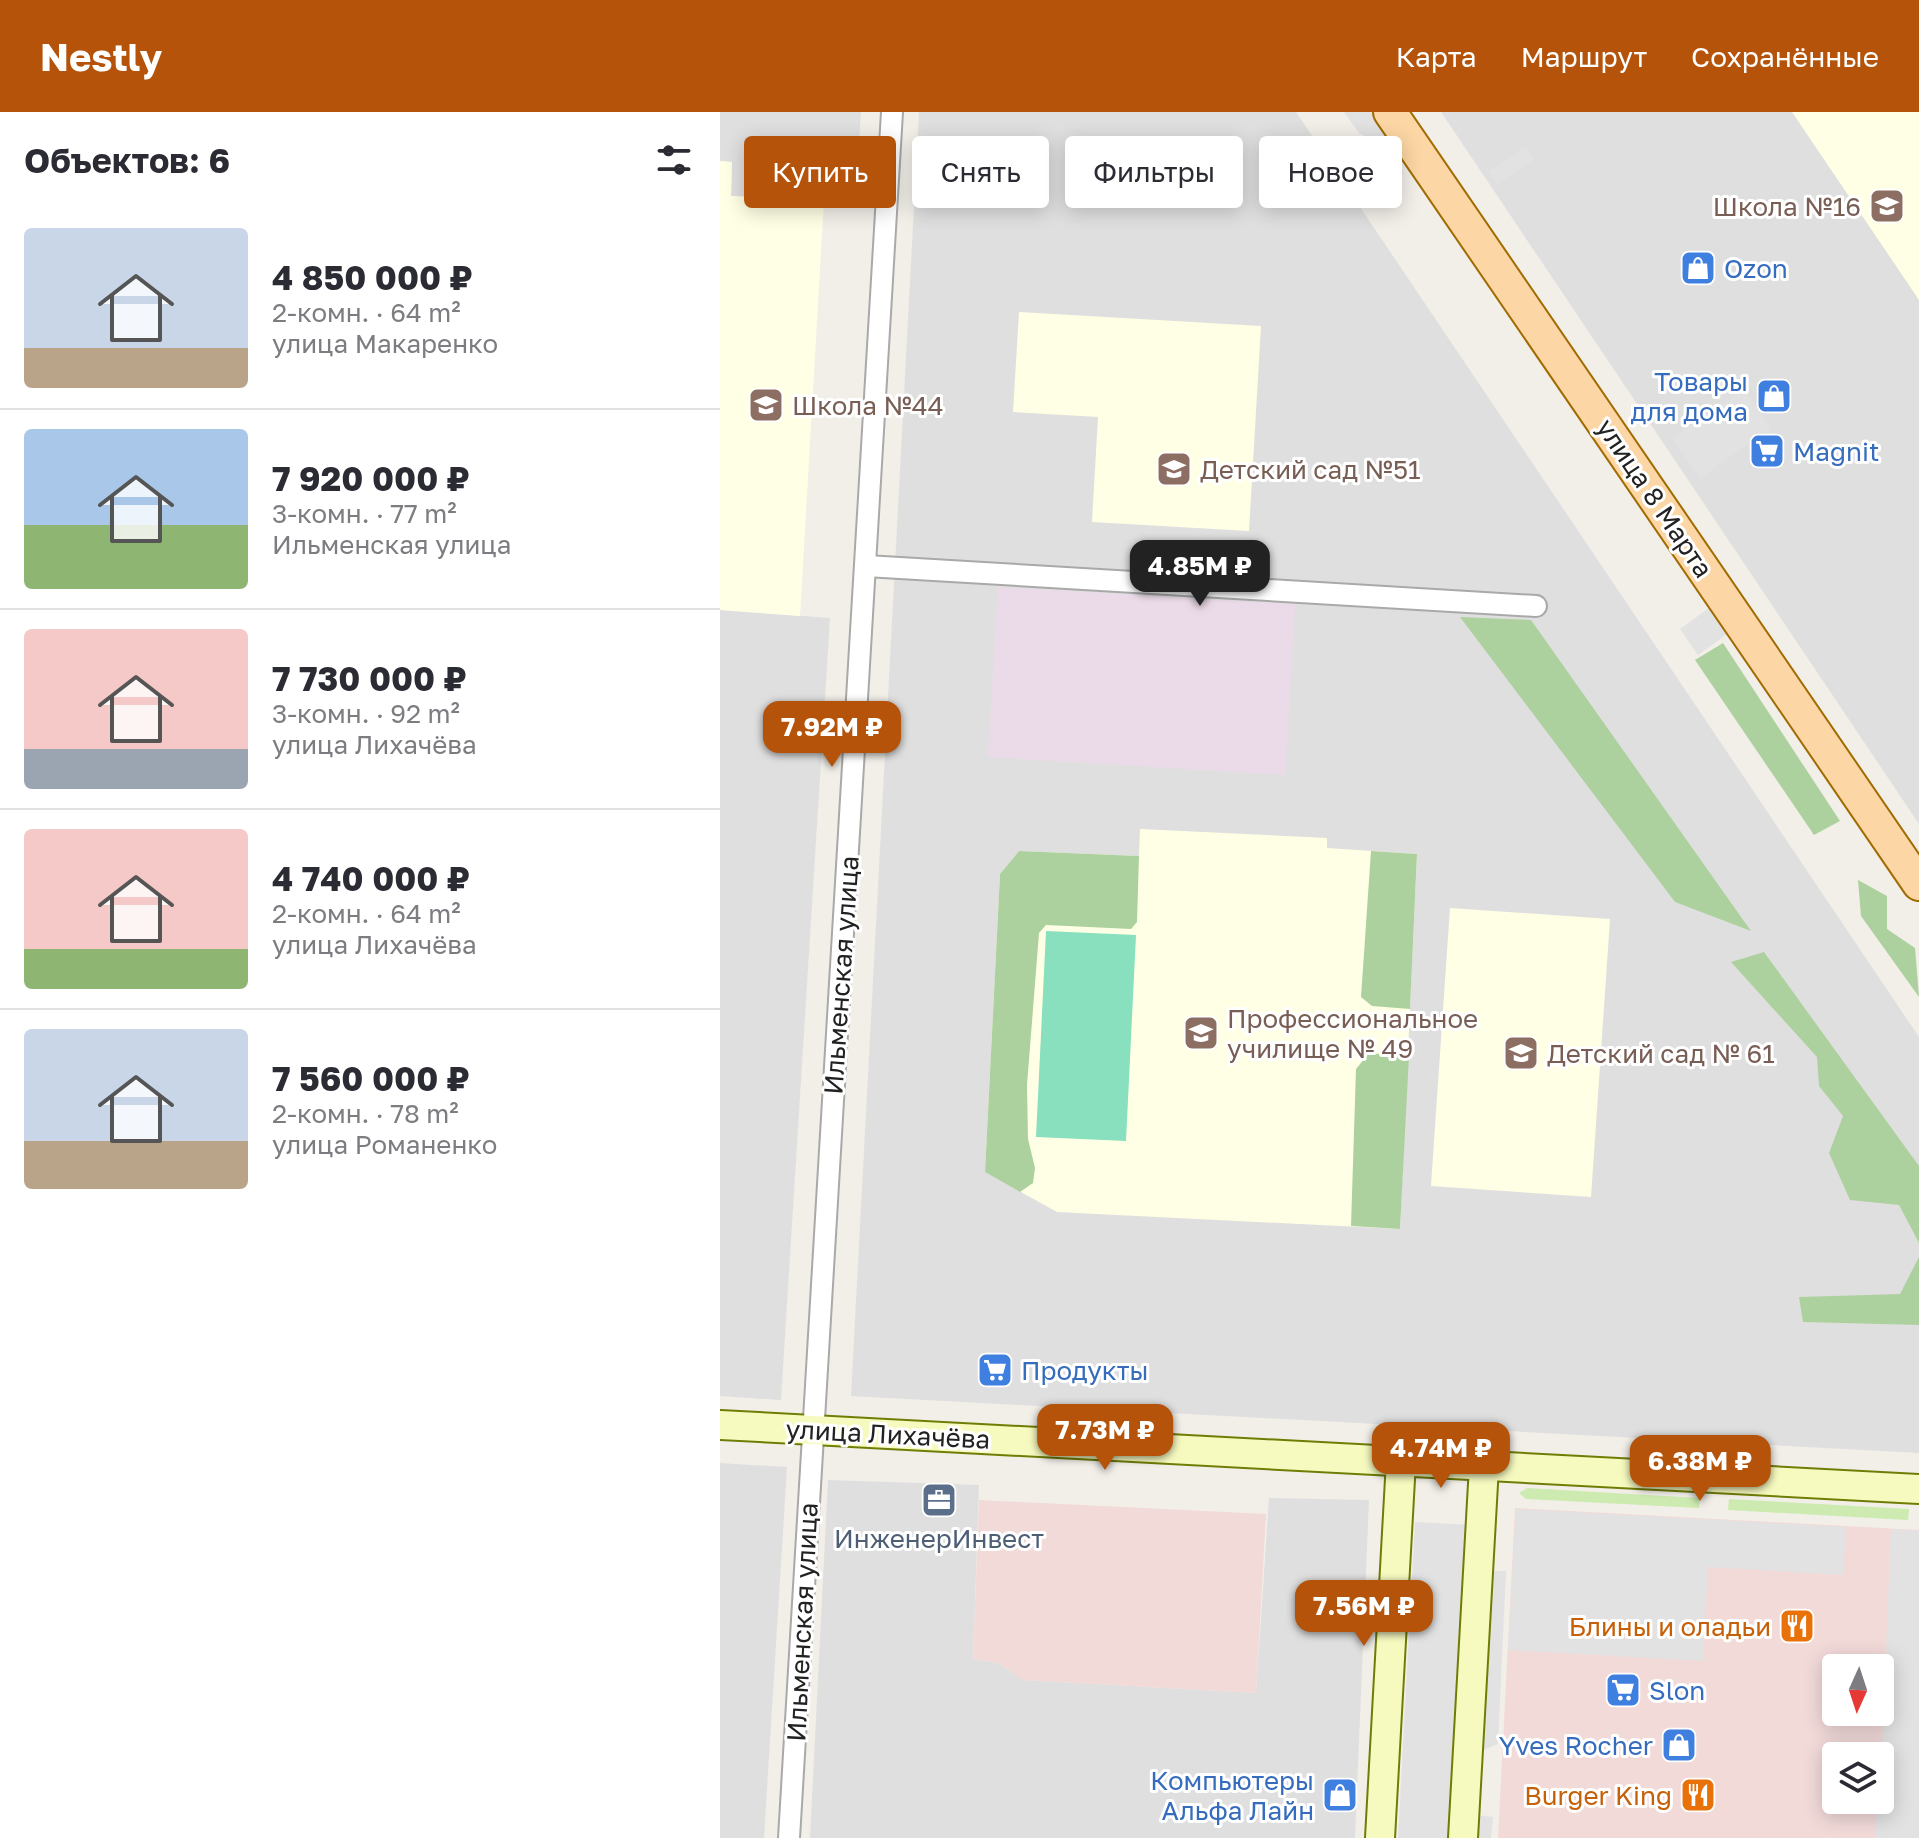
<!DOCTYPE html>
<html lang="ru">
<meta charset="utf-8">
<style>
body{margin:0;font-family:"Golos Text",sans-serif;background:#f7f7f7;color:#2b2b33;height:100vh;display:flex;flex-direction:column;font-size:30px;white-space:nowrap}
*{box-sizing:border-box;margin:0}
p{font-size:26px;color:#7c7c81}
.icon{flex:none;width:44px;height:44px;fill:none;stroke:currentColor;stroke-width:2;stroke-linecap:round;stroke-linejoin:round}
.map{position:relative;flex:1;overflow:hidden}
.drawer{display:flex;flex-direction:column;background:#fff;width:720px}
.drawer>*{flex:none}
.banner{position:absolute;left:24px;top:24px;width:760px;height:72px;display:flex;gap:16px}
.needle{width:52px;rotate:183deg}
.fabs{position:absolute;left:1102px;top:1542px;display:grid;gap:16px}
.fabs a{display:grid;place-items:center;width:72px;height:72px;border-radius:8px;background:#fff;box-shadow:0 4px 20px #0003;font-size:40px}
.price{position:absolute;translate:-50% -68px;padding:0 18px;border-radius:16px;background:#b45309;color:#fff;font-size:26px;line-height:52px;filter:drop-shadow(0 2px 4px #0008)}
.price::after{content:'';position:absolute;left:50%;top:48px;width:24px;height:18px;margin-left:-12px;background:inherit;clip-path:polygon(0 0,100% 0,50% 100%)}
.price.active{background:#222;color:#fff}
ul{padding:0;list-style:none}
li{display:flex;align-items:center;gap:24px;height:200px;padding:0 24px}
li+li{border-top:2px solid #e1e1e2}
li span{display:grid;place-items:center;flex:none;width:224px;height:160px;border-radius:8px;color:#555}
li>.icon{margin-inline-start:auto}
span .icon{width:96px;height:96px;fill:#fffc;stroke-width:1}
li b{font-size:34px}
h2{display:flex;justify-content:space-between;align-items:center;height:96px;padding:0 24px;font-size:34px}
.tag{padding:0 28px;border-radius:8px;background:#fff;box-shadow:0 4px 20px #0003;font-size:28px;line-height:72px}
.tag.active{background:#b45309;color:#fff}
header{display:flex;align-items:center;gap:48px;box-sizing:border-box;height:112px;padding:0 40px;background:#b45309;color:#fff}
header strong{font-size:38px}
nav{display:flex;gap:44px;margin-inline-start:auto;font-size:28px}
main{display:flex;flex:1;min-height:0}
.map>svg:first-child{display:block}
.residential{fill:#e0dfdf}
.commercial{fill:#f2dad9;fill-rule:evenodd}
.industrial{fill:#ebdbe8}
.education{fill:#ffffe5}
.grass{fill:#cdebb0}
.forest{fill:#add19e}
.pitch{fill:#88e0be}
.parking{fill:#e2e2e2}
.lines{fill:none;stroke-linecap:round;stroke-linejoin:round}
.street-casing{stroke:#a9a9a9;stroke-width:24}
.secondary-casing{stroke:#707d05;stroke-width:32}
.primary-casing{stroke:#a06b00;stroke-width:36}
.street{stroke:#fff;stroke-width:20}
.secondary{stroke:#f7fabf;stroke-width:28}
.primary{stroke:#fcd6a4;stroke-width:32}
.labels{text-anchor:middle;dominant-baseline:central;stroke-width:6;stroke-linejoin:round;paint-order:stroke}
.education-label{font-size:26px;fill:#785e54;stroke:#fff;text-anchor:start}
.shop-label{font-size:26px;fill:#366cbe;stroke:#fff;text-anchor:start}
.street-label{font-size:26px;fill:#222;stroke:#fff}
.service-label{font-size:26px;fill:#4e5e75;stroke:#fff}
.food-label{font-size:26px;fill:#c56008;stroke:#fff;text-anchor:end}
</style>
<header>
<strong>Nestly</strong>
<nav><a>Карта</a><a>Маршрут</a><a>Сохранённые</a></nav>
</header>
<main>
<section class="drawer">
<h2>Объектов: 6<svg class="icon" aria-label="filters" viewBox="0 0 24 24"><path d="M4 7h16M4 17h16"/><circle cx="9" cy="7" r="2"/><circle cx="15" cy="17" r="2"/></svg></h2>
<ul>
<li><span style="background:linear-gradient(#c9d6e8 75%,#b9a48a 0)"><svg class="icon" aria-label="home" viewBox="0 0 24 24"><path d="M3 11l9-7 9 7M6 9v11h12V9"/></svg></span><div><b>4 850 000 ₽</b><p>2-комн. · 64 m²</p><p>улица Макаренко</p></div></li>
<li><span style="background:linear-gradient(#a9c7e8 60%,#8fb573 0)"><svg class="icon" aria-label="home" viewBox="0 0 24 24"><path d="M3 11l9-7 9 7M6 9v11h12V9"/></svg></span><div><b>7 920 000 ₽</b><p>3-комн. · 77 m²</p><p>Ильменская улица</p></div></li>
<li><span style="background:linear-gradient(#f6c9c9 75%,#9aa5b1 0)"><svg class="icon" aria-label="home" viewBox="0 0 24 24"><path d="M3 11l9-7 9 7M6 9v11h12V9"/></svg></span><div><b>7 730 000 ₽</b><p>3-комн. · 92 m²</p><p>улица Лихачёва</p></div></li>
<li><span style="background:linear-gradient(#f6c9c9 75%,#8fb573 0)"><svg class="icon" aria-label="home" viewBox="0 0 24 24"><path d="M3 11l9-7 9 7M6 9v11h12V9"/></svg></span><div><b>4 740 000 ₽</b><p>2-комн. · 64 m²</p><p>улица Лихачёва</p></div></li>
<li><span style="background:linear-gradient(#c9d6e8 70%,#b9a48a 0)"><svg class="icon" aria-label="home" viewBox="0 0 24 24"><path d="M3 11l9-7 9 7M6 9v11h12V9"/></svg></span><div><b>7 560 000 ₽</b><p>2-комн. · 78 m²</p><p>улица Романенко</p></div></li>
</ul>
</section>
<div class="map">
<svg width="1199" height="1726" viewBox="0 0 1199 1726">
<rect width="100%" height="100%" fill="#f2efe9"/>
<!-- residential -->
<g class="residential">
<polygon points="0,0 141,0 135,93 104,88 11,84 12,50 0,49"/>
<polygon points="199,0 576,0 1199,925 1199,1341 131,1284"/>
<polygon points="721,0 1199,0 1199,712"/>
<polygon points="0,498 110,506 61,1288 0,1284"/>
<polygon points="0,1351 67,1355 44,1726 0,1726"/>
<polygon points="108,1368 259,1373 253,1547 279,1551 304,1568 536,1581 549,1386 649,1388 635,1726 90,1726"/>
</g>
<!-- commercial -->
<g class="commercial">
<polygon points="259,1388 546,1402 536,1581 303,1568 279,1551 253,1547"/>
<path d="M795,1396l404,22v308h-421zM1116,1556h44v44h-44zM1116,1644h44v44h-44z"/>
</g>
<!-- industrial -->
<polygon class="industrial" points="278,475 575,492 565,663 268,645"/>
<!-- education -->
<g class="education">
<polygon points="1072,0 1199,0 1199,188"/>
<polygon points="0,49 12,50 11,84 104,88 80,504 0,498"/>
<polygon points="299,200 541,214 529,419 372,410 378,305 293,300"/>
<polygon points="420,717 607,726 607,736 697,742 680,1117 337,1100 265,1060 280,762 299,739 419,744"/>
<polygon points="730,796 890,807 871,1085 711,1074"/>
</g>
<!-- grass -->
<g class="grass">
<polygon points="807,1376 980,1386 979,1396 806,1387 799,1381"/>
<polygon points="1009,1387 1189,1397 1188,1408 1008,1398"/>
</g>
<!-- forest -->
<g class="forest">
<polygon points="740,505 811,508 1031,819 955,790"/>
<polygon points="1003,531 1120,709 1094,723 975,548"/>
<polygon points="299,739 419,744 417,810 411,817 326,813 319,821 307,973 308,1027 315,1056 313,1071 300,1080 265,1060 280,762"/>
<polygon points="651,739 697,742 690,897 652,894 641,885"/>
<polygon points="1138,768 1167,784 1167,817 1195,836 1199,885 1141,804"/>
<polygon points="1044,840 1199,1054 1199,1131 1179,1093 1130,1088 1109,1041 1123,1004 1099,974 1097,945 1011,850"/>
<polygon points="649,941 689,944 680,1117 631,1114 636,957"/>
<polygon points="1199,1145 1199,1213 1083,1210 1079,1185 1180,1182"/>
</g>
<!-- pitch -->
<polygon class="pitch" points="326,819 416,823 406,1029 316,1025"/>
<!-- parking -->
<g class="parking">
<polygon points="624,0 651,0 682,43 639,21"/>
<polygon points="806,34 814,47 777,72 769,59"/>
<polygon points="1024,277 1051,316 980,366 952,326"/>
<polygon points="989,496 1007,522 978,543 960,517"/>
<polygon points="796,1397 1126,1415 1123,1463 988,1455 983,1549 788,1538"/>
<polygon points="695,1410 752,1413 735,1726 678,1726"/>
<polygon points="1171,1417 1199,1419 1199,1726 1155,1726 1157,1688 1160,1688"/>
<polygon points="771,1459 786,1459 778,1632 761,1639"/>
<polygon points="755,1703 773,1705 771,1726 754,1726"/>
</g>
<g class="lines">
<defs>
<g id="street">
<polyline points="146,454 816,494"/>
<polyline points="69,1726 172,0"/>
</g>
<g id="secondary">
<polyline points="0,1313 1199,1377"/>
<polyline points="660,1726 681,1349"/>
<polyline points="743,1726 764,1354"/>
</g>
<polyline id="primary" points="670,0 1199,772"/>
</defs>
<!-- street casing -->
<use href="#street" class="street-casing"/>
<!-- secondary casing -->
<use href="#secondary" class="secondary-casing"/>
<!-- primary casing -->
<use href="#primary" class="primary-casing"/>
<!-- street -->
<use href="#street" class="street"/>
<!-- secondary -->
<use href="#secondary" class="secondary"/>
<!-- primary -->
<use href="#primary" class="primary"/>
</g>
<!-- icons -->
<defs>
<symbol id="school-square" viewBox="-11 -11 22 22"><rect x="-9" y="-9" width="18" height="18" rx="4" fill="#8d6e63" stroke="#fff"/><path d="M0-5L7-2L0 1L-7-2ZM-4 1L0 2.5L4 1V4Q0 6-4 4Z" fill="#fff"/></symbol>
<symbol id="shop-square" viewBox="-11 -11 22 22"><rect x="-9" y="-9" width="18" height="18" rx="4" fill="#3f7fe0" stroke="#fff"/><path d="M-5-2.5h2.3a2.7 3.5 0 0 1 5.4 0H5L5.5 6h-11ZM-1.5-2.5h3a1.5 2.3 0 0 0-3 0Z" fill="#fff"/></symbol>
<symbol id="supermarket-square" viewBox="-11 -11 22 22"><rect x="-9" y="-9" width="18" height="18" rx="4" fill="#3f7fe0" stroke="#fff"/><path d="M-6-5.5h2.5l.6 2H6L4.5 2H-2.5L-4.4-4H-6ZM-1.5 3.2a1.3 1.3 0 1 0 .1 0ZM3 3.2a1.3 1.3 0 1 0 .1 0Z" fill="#fff"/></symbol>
<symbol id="university-square" viewBox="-11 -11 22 22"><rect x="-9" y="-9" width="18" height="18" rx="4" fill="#8d6e63" stroke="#fff"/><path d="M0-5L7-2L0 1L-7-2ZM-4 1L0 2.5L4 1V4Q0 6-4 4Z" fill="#fff"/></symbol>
<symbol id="office-square" viewBox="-11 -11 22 22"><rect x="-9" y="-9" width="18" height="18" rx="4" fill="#5c6f8a" stroke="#fff"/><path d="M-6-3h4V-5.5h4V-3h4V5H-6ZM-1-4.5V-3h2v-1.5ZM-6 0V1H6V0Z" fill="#fff"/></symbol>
<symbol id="restaurant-square" viewBox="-11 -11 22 22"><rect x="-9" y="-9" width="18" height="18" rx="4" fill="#e8710a" stroke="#fff"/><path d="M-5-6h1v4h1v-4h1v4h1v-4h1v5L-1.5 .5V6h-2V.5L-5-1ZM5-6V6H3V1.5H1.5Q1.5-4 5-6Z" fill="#fff"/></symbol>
</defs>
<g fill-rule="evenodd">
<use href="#school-square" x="1147" y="74" width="40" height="40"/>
<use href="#shop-square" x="958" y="136" width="40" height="40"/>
<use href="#shop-square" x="1034" y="264" width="40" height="40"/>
<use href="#school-square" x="26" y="273" width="40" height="40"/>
<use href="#supermarket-square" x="1027" y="319" width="40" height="40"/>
<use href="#school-square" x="434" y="337" width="40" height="40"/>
<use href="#university-square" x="461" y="901" width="40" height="40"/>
<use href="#school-square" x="781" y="921" width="40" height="40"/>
<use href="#supermarket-square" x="255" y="1238" width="40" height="40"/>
<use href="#office-square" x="199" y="1368" width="40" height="40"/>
<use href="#restaurant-square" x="1057" y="1494" width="40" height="40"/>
<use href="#supermarket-square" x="883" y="1558" width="40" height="40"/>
<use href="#shop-square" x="939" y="1613" width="40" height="40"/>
<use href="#shop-square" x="600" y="1663" width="40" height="40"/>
<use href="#restaurant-square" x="958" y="1663" width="40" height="40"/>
</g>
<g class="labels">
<!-- education labels -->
<g class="education-label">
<text x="1141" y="94" text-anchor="end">Школа №16</text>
<text x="72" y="293">Школа №44</text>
<text x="480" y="357">Детский сад №51</text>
<text x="507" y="906">Профессиональное<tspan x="507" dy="30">училище № 49</tspan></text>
<text x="827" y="941">Детский сад № 61</text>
</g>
<!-- shop labels -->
<g class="shop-label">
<text x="1004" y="156">Ozon</text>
<text x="1028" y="269" text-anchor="end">Товары<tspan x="1028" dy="30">для дома</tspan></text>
<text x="1073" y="339">Magnit</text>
<text x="301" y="1258">Продукты</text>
<text x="929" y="1578">Slon</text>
<text x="933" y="1633" text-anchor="end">Yves Rocher</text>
<text x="594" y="1668" text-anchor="end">Компьютеры<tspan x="594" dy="30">Альфа Лайн</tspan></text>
</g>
<!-- street labels -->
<g class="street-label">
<text transform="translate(935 386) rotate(56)">улица 8 Марта</text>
<text transform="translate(121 863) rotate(-86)">Ильменская улица</text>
<text transform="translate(168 1322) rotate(3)">улица Лихачёва</text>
<text transform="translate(82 1510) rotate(-87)">Ильменская улица</text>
</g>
<!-- service labels -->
<g class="service-label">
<text x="219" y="1426">ИнженерИнвест</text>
</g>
<!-- food labels -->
<g class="food-label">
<text x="1051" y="1514">Блины и оладьи</text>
<text x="952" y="1683">Burger King</text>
</g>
</g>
</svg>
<div class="fabs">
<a><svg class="needle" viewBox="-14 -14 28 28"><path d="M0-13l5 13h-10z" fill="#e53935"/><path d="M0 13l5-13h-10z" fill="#7c7c81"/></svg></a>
<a><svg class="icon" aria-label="layers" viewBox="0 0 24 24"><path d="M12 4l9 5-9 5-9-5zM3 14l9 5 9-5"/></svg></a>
</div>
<b class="price active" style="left:480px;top:496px">4.85M ₽</b>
<b class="price" style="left:112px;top:657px">7.92M ₽</b>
<b class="price" style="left:385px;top:1360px">7.73M ₽</b>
<b class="price" style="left:721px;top:1378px">4.74M ₽</b>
<b class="price" style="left:980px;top:1391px">6.38M ₽</b>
<b class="price" style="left:644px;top:1536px">7.56M ₽</b>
<div class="banner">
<a class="tag active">Купить</a>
<a class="tag">Снять</a>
<a class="tag">Фильтры</a>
<a class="tag">Новое</a>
</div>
</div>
</main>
